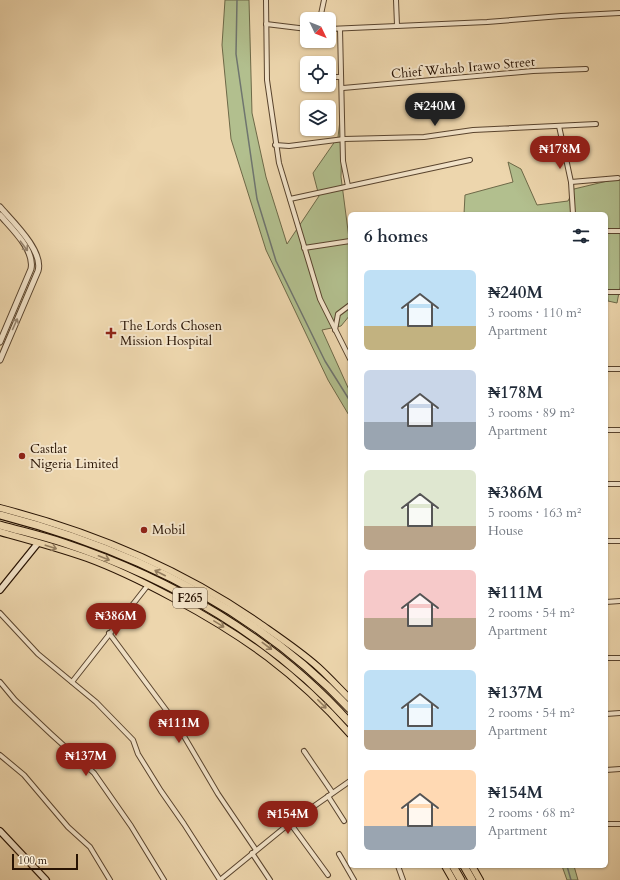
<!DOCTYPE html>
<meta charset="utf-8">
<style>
body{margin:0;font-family:Cardo,serif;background:#f2f2f3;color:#1f2937;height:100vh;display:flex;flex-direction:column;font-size:15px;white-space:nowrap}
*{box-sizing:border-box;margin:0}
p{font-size:13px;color:#747a83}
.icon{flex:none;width:22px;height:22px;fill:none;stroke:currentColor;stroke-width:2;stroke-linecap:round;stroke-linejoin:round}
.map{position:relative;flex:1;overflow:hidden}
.side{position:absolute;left:348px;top:212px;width:260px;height:656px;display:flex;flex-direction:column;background:#fff;border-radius:6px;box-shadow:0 1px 3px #0004}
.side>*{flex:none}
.needle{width:26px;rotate:133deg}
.buttons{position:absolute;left:300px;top:12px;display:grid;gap:8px}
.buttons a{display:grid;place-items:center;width:36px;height:36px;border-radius:6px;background:#fff;box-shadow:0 1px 3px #0004;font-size:20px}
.scale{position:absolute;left:12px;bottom:10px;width:66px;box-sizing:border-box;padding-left:4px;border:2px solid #281303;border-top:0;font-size:11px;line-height:14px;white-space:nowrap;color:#281303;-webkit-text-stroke:3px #f3e4ca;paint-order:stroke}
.price{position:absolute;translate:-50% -34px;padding:0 9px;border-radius:14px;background:#8f2418;color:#fff;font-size:13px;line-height:26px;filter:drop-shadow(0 1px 2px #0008)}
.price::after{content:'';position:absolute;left:50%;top:24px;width:12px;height:9px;margin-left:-6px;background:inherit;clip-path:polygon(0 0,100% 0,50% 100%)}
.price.active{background:#222;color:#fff}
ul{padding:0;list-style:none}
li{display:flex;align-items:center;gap:12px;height:100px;padding:0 16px}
li span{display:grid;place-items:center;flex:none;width:112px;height:80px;border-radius:6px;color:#555}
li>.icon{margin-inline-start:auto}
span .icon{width:48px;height:48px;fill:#fffc;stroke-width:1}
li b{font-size:17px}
h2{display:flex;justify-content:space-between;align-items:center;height:48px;padding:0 16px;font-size:17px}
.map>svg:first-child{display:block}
.green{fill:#b2bf8e;stroke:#6d6948}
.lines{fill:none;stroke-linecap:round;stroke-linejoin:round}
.stream{stroke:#6f756f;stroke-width:1.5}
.minor-casing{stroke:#59442e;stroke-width:6}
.tertiary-casing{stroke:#59442e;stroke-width:7}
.secondary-casing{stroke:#281303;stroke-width:8}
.primary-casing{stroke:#281303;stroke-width:8}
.motorway-casing{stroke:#281303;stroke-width:9}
.minor{stroke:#f3e4ca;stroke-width:4}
.tertiary{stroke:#f3e4ca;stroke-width:5}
.secondary{stroke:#f3e4ca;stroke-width:5.5}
.primary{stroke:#edd6ad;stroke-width:6}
.motorway{stroke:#edd6ad;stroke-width:7}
.oneway{stroke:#988670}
.oneway2{stroke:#947e60}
.poi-dot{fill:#8f2418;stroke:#f3e4ca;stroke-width:1.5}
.labels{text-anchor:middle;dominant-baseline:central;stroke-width:4;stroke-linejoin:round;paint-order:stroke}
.shield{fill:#f3e4ca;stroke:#65523f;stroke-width:1}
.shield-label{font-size:12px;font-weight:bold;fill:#281303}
.street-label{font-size:13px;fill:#281303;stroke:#f3e4ca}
.poi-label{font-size:13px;fill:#281303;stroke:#f3e4ca;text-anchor:start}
</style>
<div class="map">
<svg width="620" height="880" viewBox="0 0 620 880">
<rect width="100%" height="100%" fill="#edd6ad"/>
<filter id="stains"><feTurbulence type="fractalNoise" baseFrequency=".005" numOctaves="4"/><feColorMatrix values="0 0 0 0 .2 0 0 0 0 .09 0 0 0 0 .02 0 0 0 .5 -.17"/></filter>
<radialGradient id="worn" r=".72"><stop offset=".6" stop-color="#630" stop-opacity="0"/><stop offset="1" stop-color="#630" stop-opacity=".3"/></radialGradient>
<!-- green -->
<g class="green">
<polygon points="225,0 249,0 252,113 266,177 287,244 319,196 313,173 338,137 343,96 341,177 350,246 350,315 341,326 322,330 350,392 350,417 328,380 266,250 231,139 222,45"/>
<polygon points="508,162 521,169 537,205 568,201 574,189 620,178 620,287 617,303 608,301 606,276 606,214 464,214 465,195 513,182"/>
<polygon points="562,866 574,866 578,880 567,880"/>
</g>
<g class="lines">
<!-- stream -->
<g class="stream">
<polyline points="237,0 236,54 257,199 276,261 325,361 350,401"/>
<polyline points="567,866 571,880"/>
</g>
<defs>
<g id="minor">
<polyline points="266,0 267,80 279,163 320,299 350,359"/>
<polyline points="396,0 397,25"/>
<polyline points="320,19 324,0"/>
<polyline points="266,24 307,29"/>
<polyline points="329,29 487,22 561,16 620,13"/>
<polyline points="340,29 343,161 348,186"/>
<polyline points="329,77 341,77"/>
<polyline points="343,88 533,71 586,69"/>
<polyline points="559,126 571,182 573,214"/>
<polyline points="275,145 289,146 344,139 424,137 473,130 596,124"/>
<polyline points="571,182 618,178"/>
<polyline points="290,199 470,160"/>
<polyline points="606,231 620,231"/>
<polyline points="304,248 350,241"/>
<polyline points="606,292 620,292"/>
<polyline points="335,330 338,314 350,305"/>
<polyline points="606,369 620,369"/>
<polyline points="606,430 620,430"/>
<polyline points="606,484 620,484"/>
<polyline points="606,541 620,541"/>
<polyline points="606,602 620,601"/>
<polyline points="0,613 38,654 96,702 133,740 138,754 161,791 184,824 220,880"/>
<polyline points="109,633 178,726 218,794 256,850"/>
<polyline points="606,658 620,658"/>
<polyline points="0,682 15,700 51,734 94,773 131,826 164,880"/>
<polyline points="72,682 148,585"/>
<polyline points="606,714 620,713"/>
<polyline points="304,751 332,792"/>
<polyline points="0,755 24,775 68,827 90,847 110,880"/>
<polyline points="606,770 620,769"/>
<polyline points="328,796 344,821"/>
<polyline points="290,823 328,875"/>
<polyline points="606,824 620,824"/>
<polyline points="252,853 270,880"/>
<polyline points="339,854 354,880"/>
<polyline points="398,866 403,880"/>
<polyline points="220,880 290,823 350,781"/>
</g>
<g id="tertiary">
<path d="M0,207c12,14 44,44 38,64l-38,89"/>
<path d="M0,215c12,14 35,35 31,54l-31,73"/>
</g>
<g id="secondary">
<polyline points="0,590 38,543"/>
<polyline points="0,831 46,880"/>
</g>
<g id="primary">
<path d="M0,508c93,24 180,60 259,115 20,14 41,28 59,44 11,10 21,21 32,32"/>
<path d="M0,532c29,8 59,16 87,26 30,11 58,25 86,40 71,38 123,75 177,136"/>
<polyline points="445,866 453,880"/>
<polyline points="472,866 480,880"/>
</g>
<g id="motorway">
<path d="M0,515c131,34 256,94 350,194"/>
<path d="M0,525c21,6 43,11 64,18 108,36 210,95 286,180"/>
<polyline points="453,866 461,880"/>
<polyline points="464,866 472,880"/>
</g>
</defs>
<!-- minor casing -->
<use href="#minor" class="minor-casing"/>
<!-- tertiary casing -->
<use href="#tertiary" class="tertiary-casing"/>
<!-- secondary casing -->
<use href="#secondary" class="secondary-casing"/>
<!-- primary casing -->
<use href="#primary" class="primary-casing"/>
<!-- motorway casing -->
<use href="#motorway" class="motorway-casing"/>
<!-- minor -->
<use href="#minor" class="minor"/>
<!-- tertiary -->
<use href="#tertiary" class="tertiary"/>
<!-- secondary -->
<use href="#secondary" class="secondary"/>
<!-- primary -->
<use href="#primary" class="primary"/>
<!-- motorway -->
<use href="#motorway" class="motorway"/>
</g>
<!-- one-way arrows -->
<defs><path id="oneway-shaft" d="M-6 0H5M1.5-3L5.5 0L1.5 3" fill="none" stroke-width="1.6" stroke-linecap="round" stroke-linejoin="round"/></defs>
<g class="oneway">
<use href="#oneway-shaft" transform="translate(24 246) rotate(53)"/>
<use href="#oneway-shaft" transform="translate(15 324) rotate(-66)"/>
</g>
<g class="oneway2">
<use href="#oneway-shaft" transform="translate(51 547) rotate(18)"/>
<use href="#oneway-shaft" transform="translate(104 558) rotate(21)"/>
<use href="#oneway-shaft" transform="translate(160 573) rotate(-153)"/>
<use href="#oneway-shaft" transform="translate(219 624) rotate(31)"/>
<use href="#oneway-shaft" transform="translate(267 646) rotate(37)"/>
<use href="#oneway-shaft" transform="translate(322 704) rotate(45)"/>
</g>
<!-- markers -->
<g class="poi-dot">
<path d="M109 327h4v4h4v4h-4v4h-4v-4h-4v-4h4z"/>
<circle cx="22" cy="456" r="4"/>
<circle cx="144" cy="530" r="4"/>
</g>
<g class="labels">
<!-- shield labels -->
<rect class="shield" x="173" y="588" width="34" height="20" rx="3"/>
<g class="shield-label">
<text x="190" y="598">F265</text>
</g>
<!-- street labels -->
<g class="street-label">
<text transform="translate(463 68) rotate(-5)">Chief Wahab Irawo Street</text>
</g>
<!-- poi labels -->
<g class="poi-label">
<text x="120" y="326">The Lords Chosen<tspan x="120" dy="15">Mission Hospital</tspan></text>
<text x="30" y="449">Castlat<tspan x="30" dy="15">Nigeria Limited</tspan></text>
<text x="152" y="530">Mobil</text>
</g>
</g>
<rect width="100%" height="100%" filter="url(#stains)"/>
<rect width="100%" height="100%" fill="url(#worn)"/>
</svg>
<div class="buttons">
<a><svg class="needle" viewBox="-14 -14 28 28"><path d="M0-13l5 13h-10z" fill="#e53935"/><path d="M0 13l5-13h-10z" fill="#747a83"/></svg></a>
<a><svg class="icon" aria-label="locate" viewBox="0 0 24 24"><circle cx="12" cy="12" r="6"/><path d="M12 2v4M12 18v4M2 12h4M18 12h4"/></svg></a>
<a><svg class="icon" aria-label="layers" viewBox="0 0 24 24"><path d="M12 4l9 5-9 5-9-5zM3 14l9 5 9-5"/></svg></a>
</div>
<div class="scale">100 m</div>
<b class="price active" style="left:435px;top:127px">₦240M</b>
<b class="price" style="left:560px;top:170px">₦178M</b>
<b class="price" style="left:116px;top:637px">₦386M</b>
<b class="price" style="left:179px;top:744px">₦111M</b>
<b class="price" style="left:86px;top:777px">₦137M</b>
<b class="price" style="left:288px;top:835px">₦154M</b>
<section class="side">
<h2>6 homes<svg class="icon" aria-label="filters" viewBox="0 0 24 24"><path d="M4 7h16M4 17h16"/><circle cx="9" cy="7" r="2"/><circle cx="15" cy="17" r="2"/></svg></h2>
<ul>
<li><span style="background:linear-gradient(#bfe0f5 70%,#c2b280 0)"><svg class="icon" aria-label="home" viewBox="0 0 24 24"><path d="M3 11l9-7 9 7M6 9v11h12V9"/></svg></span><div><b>₦240M</b><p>3 rooms · 110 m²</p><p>Apartment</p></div></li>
<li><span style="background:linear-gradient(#c9d6e8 65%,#9aa5b1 0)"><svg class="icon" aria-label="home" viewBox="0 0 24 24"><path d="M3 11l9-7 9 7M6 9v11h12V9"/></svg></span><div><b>₦178M</b><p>3 rooms · 89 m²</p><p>Apartment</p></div></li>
<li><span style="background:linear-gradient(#dfe7d0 70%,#b9a48a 0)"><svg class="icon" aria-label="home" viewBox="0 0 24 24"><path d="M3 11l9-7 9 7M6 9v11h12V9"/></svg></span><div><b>₦386M</b><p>5 rooms · 163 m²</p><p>House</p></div></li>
<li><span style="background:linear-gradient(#f6c9c9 60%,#b9a48a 0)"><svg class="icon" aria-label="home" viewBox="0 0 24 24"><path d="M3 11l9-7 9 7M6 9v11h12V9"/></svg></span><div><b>₦111M</b><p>2 rooms · 54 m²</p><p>Apartment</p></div></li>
<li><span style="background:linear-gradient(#bfe0f5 75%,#b9a48a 0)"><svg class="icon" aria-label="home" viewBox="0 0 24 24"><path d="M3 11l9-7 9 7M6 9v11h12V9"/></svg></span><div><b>₦137M</b><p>2 rooms · 54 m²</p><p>Apartment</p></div></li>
<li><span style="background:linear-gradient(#ffd9b3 70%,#9aa5b1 0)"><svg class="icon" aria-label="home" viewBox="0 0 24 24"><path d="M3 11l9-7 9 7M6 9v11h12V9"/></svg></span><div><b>₦154M</b><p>2 rooms · 68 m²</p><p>Apartment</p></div></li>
</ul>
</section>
</div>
